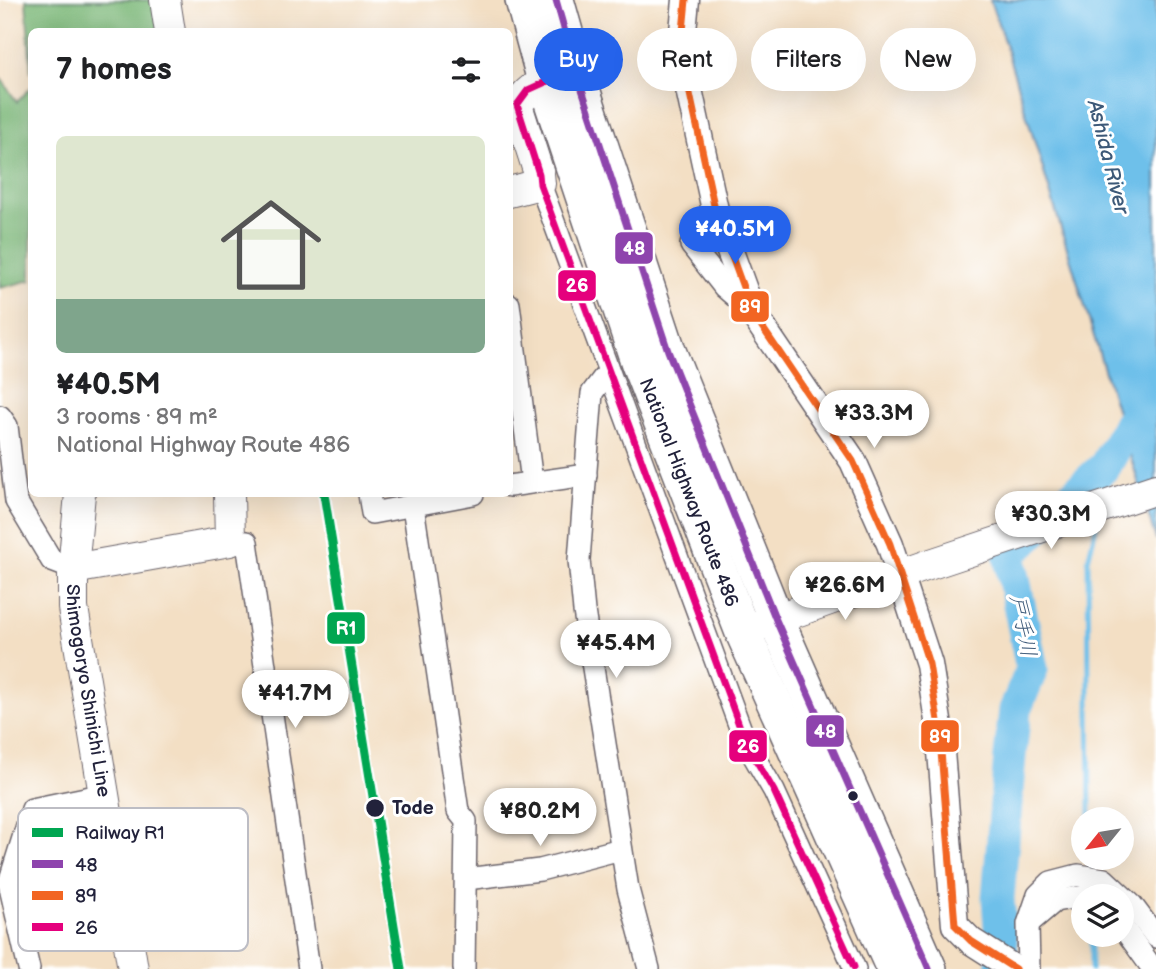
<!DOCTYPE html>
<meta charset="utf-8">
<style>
body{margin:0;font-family:"Balsamiq Sans","Klee One",sans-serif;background:#f2f2f2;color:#202124;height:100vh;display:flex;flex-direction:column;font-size:26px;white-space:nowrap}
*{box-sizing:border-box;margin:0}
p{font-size:23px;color:#757577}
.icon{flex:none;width:38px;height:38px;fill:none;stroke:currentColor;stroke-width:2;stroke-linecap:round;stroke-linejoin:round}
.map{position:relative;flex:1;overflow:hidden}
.panel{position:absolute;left:28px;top:28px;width:485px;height:469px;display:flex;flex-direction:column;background:#fff;border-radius:10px;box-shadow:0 7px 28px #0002}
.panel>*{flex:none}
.banner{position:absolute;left:534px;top:28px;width:516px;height:63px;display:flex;gap:14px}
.needle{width:46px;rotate:240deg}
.controls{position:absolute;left:1071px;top:807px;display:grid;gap:14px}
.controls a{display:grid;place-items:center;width:63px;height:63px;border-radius:50%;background:#fff;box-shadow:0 7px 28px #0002;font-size:35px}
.price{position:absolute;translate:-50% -60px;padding:0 16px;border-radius:24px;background:#fff;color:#222;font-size:23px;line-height:46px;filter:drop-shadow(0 2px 4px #0008)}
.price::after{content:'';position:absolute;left:50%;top:42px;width:21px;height:16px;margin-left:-10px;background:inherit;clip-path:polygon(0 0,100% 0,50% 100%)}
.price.on{background:#2563eb;color:#fff}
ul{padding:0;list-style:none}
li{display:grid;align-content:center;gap:14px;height:371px;padding:0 28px}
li+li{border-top:2px solid #e0e0e0}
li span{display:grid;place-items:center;height:217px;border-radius:10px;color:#555}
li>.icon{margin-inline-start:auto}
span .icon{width:126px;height:126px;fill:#fffc;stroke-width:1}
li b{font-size:30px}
h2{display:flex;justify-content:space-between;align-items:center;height:84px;padding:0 28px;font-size:30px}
.tag{padding:0 24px;border-radius:32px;background:#fff;box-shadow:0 7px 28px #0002;font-size:24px;line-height:63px}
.tag.on{background:#2563eb;color:#fff}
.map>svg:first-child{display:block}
.forest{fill:#7bb878;stroke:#4e6d5a;stroke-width:2}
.water{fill:#6ec0ea;stroke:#487192;stroke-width:2}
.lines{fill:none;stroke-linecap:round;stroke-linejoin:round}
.stream{stroke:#6ec0ea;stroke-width:5}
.river{stroke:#6ec0ea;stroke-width:33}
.minor-casing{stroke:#6b646b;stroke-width:24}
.tertiary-casing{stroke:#6b646b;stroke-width:29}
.secondary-casing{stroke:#6b646b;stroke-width:32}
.trunk-casing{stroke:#6b646b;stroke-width:38}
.minor{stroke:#fff;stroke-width:21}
.tertiary{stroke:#fff;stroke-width:26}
.secondary{stroke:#fff;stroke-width:30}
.trunk{stroke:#fff;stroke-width:35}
.bus-1-casing{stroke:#fff;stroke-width:12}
.bus-2-casing{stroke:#fff;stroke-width:12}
.bus-3-casing{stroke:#fff;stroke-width:12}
.bus-1{stroke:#8e44ad;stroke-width:7}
.bus-2{stroke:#f26522;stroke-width:7}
.bus-3{stroke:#e5007d;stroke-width:7}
.rail-1-casing{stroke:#fff;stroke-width:14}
.rail-1{stroke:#00a651;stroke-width:9}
.bus-dot{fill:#22223b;stroke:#fff;stroke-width:2.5}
.labels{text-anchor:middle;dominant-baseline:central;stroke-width:6;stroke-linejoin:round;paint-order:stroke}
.street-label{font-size:19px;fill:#22223b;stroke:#fff}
.stop-label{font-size:19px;font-weight:bold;fill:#22223b;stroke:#fff;text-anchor:start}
.water-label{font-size:21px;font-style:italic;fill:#3d5978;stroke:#fff}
.key{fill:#fff;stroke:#bdbdc4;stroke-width:2}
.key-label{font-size:19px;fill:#22223b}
.line-badge{stroke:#fff;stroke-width:2.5}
.badge-label{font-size:19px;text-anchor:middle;font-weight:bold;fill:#fff}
</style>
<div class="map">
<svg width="1156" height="969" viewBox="0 0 1156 969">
<rect width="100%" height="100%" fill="#fff"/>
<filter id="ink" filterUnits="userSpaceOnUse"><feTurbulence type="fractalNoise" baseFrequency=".0143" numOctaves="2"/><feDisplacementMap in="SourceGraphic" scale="14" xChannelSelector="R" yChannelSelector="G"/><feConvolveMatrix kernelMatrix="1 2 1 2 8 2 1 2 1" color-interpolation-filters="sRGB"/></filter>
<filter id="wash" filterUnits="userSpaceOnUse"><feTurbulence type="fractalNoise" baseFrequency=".00686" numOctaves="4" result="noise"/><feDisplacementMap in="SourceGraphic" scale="28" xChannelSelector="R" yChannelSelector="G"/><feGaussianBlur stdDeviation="1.57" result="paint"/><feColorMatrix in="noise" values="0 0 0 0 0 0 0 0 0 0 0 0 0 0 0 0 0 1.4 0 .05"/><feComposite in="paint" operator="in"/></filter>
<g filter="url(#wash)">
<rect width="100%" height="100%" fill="#f3dfc4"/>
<!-- forest -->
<g class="forest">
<polygon points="26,0 162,0 164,31 32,32 31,73"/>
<polygon points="0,77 17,102 32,86 31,280 0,288"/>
</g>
<!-- water -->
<polygon class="water" points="990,0 1156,0 1156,540 1004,41"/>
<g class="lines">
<!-- stream -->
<g class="stream">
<polyline points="1104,496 1109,472 1129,434"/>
<polyline points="1090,819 1088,560 1098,519"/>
<polyline points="1090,858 1090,872"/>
<polyline points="1091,934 1091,969"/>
</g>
<!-- river -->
<polyline class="river" points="1003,969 998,898 1010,756 1015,710 1032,669 1009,554 1105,466 1156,377"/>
</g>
</g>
<g filter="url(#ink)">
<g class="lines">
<defs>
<g id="minor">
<polyline points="540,184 745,741 774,791 855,969"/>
<polyline points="691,245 724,287 751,310"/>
<polyline points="509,304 532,482"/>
<polyline points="609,375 604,377 592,393 579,560 584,611 628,889 649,969"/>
<polyline points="0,416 7,426 16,501 52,561 73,569"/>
<polyline points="509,486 586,475"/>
<polyline points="369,494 372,513 473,494"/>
<polyline points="413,506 458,811 466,821 464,969"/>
<polyline points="230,541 247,542 309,969"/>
<polyline points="466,879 540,870 621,849"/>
<polyline points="1029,923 1055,901 1084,896"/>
<polyline points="1122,926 1153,969"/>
<polyline points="29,969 9,883 32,809 105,794"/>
<polyline points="1029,969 1028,924 1038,895 1051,882 1078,875 1104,879 1132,905 1156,937"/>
</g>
<polyline id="tertiary" points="686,0 681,52 715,210 752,312 853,461 890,544 929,664 939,727 955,925 971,941 1015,969"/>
<g id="secondary">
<polyline points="165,0 170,32"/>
<path d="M509,192l31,-8 -1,-10 -22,-69c15,-21 25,-23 49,-31"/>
<path id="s1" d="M80,494l-7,75v39l60,361"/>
<polyline points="73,569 230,541 229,494"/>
<polyline points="756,626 931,564 1156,489"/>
</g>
<g id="trunk">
<path id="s2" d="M523,0l22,81 94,283 103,266 152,339"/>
<polyline points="556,0 576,71 668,351 776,620 929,969"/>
</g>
</defs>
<!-- minor casing -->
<use href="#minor" class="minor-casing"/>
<!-- tertiary casing -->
<use href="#tertiary" class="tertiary-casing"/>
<!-- secondary casing -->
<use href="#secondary" class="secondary-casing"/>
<!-- trunk casing -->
<use href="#trunk" class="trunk-casing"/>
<!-- minor -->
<use href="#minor" class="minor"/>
<!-- tertiary -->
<use href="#tertiary" class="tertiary"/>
<!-- secondary -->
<use href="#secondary" class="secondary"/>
<!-- trunk -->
<use href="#trunk" class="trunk"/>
<defs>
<polyline id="bus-1" points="556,0 576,71 668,351 776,620 929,969"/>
<polyline id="bus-2" points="686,0 681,52 715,210 752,312 853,461 890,544 929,664 939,727 955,925 971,941 1015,969"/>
<polyline id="bus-3" points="561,75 528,90 517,105 539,174 540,184 745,741 774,791 854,967"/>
</defs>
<!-- bus-1 casing -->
<use href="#bus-1" class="bus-1-casing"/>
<!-- bus-2 casing -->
<use href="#bus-2" class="bus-2-casing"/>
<!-- bus-3 casing -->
<use href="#bus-3" class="bus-3-casing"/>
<!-- bus-1 -->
<use href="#bus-1" class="bus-1"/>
<!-- bus-2 -->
<use href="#bus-2" class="bus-2"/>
<!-- bus-3 -->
<use href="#bus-3" class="bus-3"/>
<defs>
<polyline id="rail-1" points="324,494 401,969"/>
</defs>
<!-- rail-1 casing -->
<use href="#rail-1" class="rail-1-casing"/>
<!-- rail-1 -->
<use href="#rail-1" class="rail-1"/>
</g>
</g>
<!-- markers -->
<g class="bus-dot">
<circle cx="853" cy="796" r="6"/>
<circle cx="375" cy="808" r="10"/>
</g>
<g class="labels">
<!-- street labels -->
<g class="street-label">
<text stroke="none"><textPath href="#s2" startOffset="520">National Highway Route 486</textPath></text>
<text stroke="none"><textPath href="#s1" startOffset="198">Shimogoryo Shinichi Line</textPath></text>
</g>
<!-- stop labels -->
<g class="stop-label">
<text x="392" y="808">Tode</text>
</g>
<!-- water labels -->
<g class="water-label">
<text transform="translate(1108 157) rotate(76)">Ashida River</text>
<text transform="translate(1023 626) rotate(79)">戸手川</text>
</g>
</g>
<!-- legend -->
<rect x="18" y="808" width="230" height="143" rx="10" class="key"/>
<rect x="32" y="828" width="31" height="9" fill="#00a651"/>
<rect x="32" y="860" width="31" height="8" fill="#8e44ad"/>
<rect x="32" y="891" width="31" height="9" fill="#f26522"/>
<rect x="32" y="923" width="31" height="8" fill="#e5007d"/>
<g class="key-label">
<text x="75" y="839">Railway R1</text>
<text x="75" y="871">48</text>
<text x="75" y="902">89</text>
<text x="75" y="934">26</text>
</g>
<g class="line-badge">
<rect x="614" y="231" width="40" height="34" rx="7" fill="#8e44ad"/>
<rect x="557" y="269" width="40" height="33" rx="7" fill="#e5007d"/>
<rect x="730" y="290" width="40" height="33" rx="7" fill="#f26522"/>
<rect x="326" y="611" width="40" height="34" rx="7" fill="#00a651"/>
<rect x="805" y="714" width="40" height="34" rx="7" fill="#8e44ad"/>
<rect x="920" y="719" width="40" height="34" rx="7" fill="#f26522"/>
<rect x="728" y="729" width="40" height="34" rx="7" fill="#e5007d"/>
</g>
<g class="badge-label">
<text x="634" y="255">48</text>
<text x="577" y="292">26</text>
<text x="750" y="313">89</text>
<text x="346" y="635">R1</text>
<text x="825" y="738">48</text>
<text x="940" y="743">89</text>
<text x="748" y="753">26</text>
</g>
</svg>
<div class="controls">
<a><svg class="needle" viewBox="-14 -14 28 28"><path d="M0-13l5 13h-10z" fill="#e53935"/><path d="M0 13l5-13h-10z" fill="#757577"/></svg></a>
<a><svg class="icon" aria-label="layers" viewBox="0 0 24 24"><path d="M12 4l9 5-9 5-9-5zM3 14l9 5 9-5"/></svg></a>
</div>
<b class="price on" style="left:735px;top:266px">¥40.5M</b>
<b class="price" style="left:874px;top:450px">¥33.3M</b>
<b class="price" style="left:1051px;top:551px">¥30.3M</b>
<b class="price" style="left:845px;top:622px">¥26.6M</b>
<b class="price" style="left:616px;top:680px">¥45.4M</b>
<b class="price" style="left:295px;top:730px">¥41.7M</b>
<b class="price" style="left:540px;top:848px">¥80.2M</b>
<div class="banner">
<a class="tag on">Buy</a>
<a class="tag">Rent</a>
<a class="tag">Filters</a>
<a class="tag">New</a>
</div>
<section class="panel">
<h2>7 homes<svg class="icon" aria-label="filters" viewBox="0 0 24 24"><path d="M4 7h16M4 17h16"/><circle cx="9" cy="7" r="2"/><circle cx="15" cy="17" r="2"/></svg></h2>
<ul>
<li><span style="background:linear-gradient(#dfe7d0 75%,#7fa58c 0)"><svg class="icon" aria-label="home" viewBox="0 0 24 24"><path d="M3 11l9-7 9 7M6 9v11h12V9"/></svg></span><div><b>¥40.5M</b><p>3 rooms · 89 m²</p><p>National Highway Route 486</p></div></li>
</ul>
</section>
</div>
